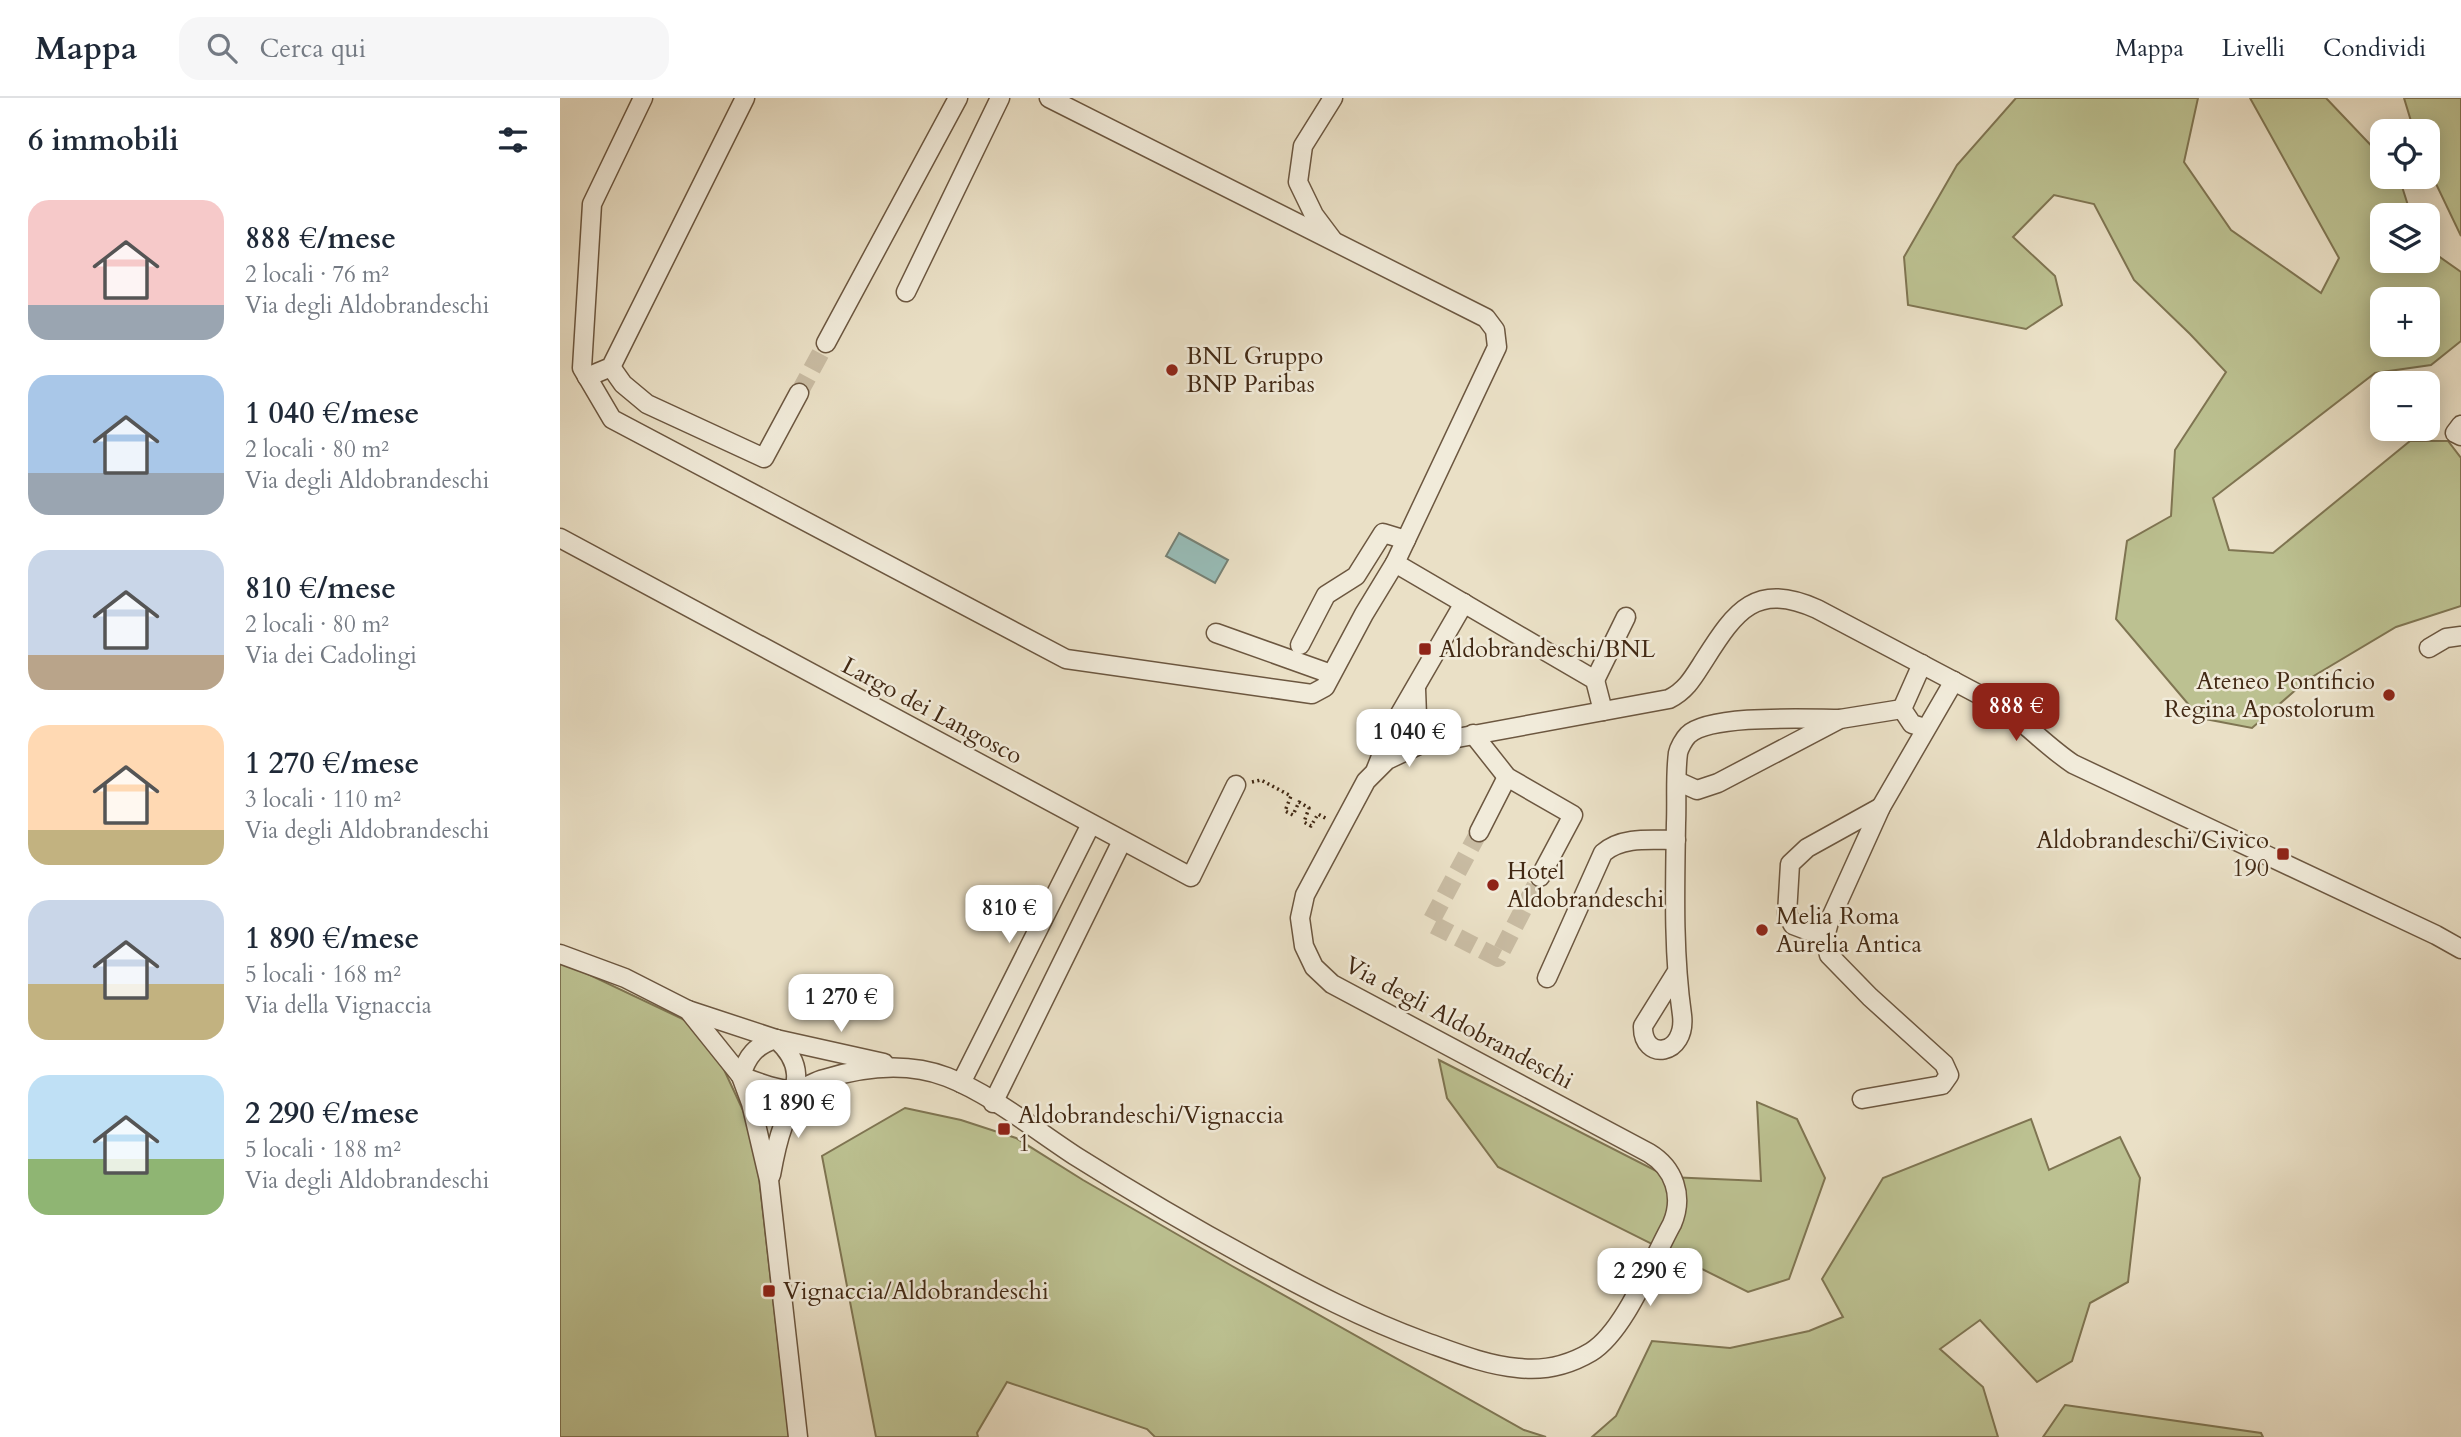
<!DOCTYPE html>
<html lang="it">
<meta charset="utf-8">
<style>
body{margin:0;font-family:Cardo,serif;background:#f6f6f7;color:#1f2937;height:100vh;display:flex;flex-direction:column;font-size:26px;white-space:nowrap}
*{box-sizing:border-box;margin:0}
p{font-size:23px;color:#747a83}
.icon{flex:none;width:38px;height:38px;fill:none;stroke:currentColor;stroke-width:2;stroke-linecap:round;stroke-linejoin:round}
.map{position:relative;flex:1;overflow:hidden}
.panel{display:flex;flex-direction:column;background:#fff;width:560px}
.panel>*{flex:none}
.buttons{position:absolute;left:1810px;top:21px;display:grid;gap:14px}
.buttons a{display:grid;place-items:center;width:70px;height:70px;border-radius:14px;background:#fff;box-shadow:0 4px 18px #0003;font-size:35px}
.price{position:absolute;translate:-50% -60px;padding:0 16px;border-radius:14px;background:#fff;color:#222;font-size:23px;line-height:46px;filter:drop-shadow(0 2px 4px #0008)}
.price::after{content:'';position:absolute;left:50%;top:42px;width:21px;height:16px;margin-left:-10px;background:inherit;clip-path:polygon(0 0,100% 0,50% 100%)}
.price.selected{background:#8f2418;color:#fff}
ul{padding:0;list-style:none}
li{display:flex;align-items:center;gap:21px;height:175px;padding:0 28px}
li span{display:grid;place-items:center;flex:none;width:196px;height:140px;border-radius:21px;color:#555}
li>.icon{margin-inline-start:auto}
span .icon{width:84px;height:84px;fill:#fffc;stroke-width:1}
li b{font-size:30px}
h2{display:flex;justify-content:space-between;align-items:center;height:84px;padding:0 28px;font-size:30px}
header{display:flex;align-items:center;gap:42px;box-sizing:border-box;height:98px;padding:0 35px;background:#fff;border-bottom:2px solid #e0e1e3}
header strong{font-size:33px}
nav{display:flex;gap:38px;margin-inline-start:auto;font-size:24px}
.search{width:490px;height:63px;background:#f6f6f7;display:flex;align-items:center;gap:18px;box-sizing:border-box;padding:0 24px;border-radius:21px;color:#747a83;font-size:26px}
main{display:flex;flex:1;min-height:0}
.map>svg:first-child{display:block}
.green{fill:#bcc191;stroke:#7f7552;stroke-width:2;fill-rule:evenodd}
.water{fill:#98bdb8;stroke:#768276;stroke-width:2}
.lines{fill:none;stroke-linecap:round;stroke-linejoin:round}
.minor-tunnel{stroke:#c8bba2;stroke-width:18;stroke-dasharray:18 9;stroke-linecap:butt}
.minor-casing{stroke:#6c5740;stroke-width:21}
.path{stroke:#422914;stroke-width:3.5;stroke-dasharray:2 3.5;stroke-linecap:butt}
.minor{stroke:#f1ebda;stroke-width:18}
.poi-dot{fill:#8f2418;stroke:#f1ebda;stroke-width:2.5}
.labels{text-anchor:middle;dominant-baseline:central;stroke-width:5;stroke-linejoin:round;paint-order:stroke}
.poi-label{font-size:24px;fill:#422914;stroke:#f1ebda;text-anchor:start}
.street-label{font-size:24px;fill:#422914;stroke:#f1ebda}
</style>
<header>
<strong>Mappa</strong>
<div class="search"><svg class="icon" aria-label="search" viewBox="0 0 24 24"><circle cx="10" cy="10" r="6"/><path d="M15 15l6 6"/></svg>Cerca qui</div>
<nav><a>Mappa</a><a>Livelli</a><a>Condividi</a></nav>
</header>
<main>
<section class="panel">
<h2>6 immobili<svg class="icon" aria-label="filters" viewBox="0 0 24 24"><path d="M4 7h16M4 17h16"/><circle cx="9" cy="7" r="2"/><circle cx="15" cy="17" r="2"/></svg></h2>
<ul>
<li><span style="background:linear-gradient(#f6c9c9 75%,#9aa5b1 0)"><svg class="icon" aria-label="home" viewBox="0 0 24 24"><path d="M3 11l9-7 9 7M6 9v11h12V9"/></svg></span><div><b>888 €/mese</b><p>2 locali · 76 m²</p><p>Via degli Aldobrandeschi</p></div></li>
<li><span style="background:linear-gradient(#a9c7e8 70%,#9aa5b1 0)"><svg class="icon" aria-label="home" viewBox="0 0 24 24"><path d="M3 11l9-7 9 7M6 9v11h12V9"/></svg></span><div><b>1 040 €/mese</b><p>2 locali · 80 m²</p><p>Via degli Aldobrandeschi</p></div></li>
<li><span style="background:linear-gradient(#c9d6e8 75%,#b9a48a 0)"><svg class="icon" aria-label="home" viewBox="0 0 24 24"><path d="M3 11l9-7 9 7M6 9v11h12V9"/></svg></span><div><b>810 €/mese</b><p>2 locali · 80 m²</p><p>Via dei Cadolingi</p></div></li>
<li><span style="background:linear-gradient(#ffd9b3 75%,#c2b280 0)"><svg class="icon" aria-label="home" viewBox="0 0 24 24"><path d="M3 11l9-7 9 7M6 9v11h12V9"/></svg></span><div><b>1 270 €/mese</b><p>3 locali · 110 m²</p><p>Via degli Aldobrandeschi</p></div></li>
<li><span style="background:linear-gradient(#c9d6e8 60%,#c2b280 0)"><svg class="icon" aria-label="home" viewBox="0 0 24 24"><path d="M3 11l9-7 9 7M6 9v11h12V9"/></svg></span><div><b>1 890 €/mese</b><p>5 locali · 168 m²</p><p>Via della Vignaccia</p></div></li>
<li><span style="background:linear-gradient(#bfe0f5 60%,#8fb573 0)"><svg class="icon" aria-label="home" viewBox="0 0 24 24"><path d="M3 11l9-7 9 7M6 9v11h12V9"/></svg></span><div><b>2 290 €/mese</b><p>5 locali · 188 m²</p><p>Via degli Aldobrandeschi</p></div></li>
</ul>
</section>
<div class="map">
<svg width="1901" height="1339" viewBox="0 0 1901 1339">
<rect width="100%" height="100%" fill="#eae0c6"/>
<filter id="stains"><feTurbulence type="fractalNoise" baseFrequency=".00286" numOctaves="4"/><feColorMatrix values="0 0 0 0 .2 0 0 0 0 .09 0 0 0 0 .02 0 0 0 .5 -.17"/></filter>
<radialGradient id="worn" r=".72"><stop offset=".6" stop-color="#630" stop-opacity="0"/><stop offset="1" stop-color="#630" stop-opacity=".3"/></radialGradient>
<!-- green -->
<g class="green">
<path d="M1456,0h182l-14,64 47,68 90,63 18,-35 -89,-160h76l56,59v20h17l12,38h-29v46h45v-13l34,24v69l-30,24 -56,8 -162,125 16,52 44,3 137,-112h38l13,17v148l-65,21 -89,53 -55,48 -52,-10 -84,-99 11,-78 44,-25 4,-66 51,-78 -36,-38 -56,-54 -40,-76 -40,-9 -41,42 42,39 7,29 -36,24 -118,-24 -4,-48 53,-92zM1867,201v46h-45v-46z"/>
<polygon points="1844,0 1901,0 1901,138 1867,67 1867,33 1854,33"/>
<polygon points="0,863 131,925 160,963 194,1036 229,1339 0,1339"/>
<polygon points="879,962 1108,1079 1201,1083 1197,1004 1237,1021 1265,1080 1229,1181 1188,1194 938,1069 887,1000"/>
<polygon points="345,1010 401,1022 456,1040 523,1082 672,1168 964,1332 986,1339 595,1339 587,1331 447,1284 417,1335 418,1339 316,1339 262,1058"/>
<polygon points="1471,1021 1489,1072 1560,1039 1580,1080 1568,1184 1530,1205 1512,1263 1477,1284 1420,1222 1380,1251 1423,1289 1438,1339 1032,1339 1056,1318 1092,1243 1170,1250 1249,1233 1283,1219 1262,1181 1323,1080"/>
<polygon points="1505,1307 1701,1335 1703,1339 1483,1339"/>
</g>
<!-- water -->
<polygon class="water" points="619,435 668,462 655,485 606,458"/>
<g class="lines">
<!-- minor-tunnel -->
<g class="minor-tunnel">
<polyline points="239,295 266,245"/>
<polyline points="919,734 870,825 938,860 980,779"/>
</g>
<defs>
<g id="minor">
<polyline points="83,0 32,106 22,270 52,321 506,561 752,596 765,589 804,516 835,465"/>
<polyline points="489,0 926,220 935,232 937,249 835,465 1035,582 1043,613"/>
<polyline points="772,141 754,117 738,84 743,48 773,0"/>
<polyline points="346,194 440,0"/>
<polyline points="266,245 398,0"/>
<polyline points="51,269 63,286 87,306 204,360 239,295"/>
<polyline points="27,279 51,269 185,0"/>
<polyline points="1901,327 1895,335 1901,338"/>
<polyline points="0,440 631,779 676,687"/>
<polyline points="656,535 771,576"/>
<polyline points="740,547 766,497 796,478 823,435 846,442"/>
<polyline points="1869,550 1886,540 1901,538"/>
<polyline points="1362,566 1342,611 1352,626 1365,630"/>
<polyline points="1035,582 1066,519"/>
<polyline points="856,591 857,618 870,644"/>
<polyline points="913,636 947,679 1013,717 980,779"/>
<polyline points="816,671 834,626 904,505"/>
<polyline points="1117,683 1137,692 1158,685 1280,621 1342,611"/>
<polyline points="919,734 947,679"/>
<polyline points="1265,839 1233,827 1227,816 1230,766 1247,750 1321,709"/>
<polyline points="0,856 65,880 128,912 181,978 191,1005 209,1082 238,1339"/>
<path d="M1116,875l-33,53c-1,36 44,30 39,-11 -9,-63 -7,-128 -6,-192 1,-23 -1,-47 2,-70 1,-5 6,-14 10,-18 22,-21 120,-16 152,-16"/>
<path d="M987,880l56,-125c19,-17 49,-13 73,-13"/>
<polyline points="128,912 216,941 324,965"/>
<path d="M181,978c16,6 35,14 53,14 9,0 20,-9 30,-11 39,-12 84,-17 123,-2 44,17 90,54 130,80 57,36 115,70 174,102 57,31 112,60 172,82 31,11 62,24 95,27 25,3 51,-3 73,-16 34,-21 61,-92 81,-128 12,-28 2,-56 -23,-71l-317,-169 -18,-17 -10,-21 -4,-28 5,-23 61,-114 21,-21 32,-15 250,-46c18,-9 25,-23 36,-40 31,-49 51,-77 112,-50l180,95c27,17 49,42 76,60l363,171 25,14"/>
<path d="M181,978c6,-20 15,-31 35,-37"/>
<polyline points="401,985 531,726"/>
<polyline points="1302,1001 1382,987 1389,977 1384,966 1310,899 1269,857 1265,839 1269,824 1321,709 1394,583"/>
<polyline points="433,1005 562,743"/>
<path d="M211,1077c3,-17 6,-33 12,-49 11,-35 26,-58 -7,-87"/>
</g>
</defs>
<!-- minor casing -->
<use href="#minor" class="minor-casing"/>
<!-- path -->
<polyline class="path" points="692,684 701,682 731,698 725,713 733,717 739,704 749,710 744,724 751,728 758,716 767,721"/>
<!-- minor -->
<use href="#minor" class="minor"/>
</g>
<!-- markers -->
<g class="poi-dot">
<circle cx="612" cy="272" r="7"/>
<rect x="858" y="544" width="14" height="14" rx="3.5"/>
<circle cx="1829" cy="597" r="7"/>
<rect x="1716" y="749" width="14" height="14" rx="3.5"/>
<circle cx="933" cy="787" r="7"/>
<circle cx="1202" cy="832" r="7"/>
<rect x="437" y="1024" width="14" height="14" rx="3.5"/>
<rect x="202" y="1186" width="14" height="14" rx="3.5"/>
</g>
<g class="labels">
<!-- poi labels -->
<g class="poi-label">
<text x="626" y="258">BNL Gruppo<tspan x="626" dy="28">BNP Paribas</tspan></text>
<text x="879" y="551">Aldobrandeschi/BNL</text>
<text x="1815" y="583" text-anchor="end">Ateneo Pontificio<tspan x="1815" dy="28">Regina Apostolorum</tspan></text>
<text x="1709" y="742" text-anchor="end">Aldobrandeschi/Civico<tspan x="1709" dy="28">190</tspan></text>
<text x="947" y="773">Hotel<tspan x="947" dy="28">Aldobrandeschi</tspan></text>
<text x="1216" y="818">Melia Roma<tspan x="1216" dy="28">Aurelia Antica</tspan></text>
<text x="458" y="1017">Aldobrandeschi/Vignaccia<tspan x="458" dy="28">1</tspan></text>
<text x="223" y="1193">Vignaccia/Aldobrandeschi</text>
</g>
<!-- street labels -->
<g class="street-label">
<text transform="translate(372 613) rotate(28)">Largo dei Langosco</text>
<text transform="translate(899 925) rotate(28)">Via degli Aldobrandeschi</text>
</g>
</g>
<rect width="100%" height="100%" filter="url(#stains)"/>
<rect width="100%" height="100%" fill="url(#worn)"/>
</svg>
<div class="buttons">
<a><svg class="icon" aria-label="locate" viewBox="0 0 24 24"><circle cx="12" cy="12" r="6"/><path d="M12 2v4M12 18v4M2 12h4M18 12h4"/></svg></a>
<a><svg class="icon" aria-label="layers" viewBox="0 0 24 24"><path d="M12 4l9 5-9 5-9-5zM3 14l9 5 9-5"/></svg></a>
<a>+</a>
<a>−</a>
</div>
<b class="price selected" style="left:1456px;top:645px">888 €</b>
<b class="price" style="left:849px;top:671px">1 040 €</b>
<b class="price" style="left:449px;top:847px">810 €</b>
<b class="price" style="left:281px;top:936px">1 270 €</b>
<b class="price" style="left:238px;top:1042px">1 890 €</b>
<b class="price" style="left:1090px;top:1210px">2 290 €</b>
</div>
</main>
